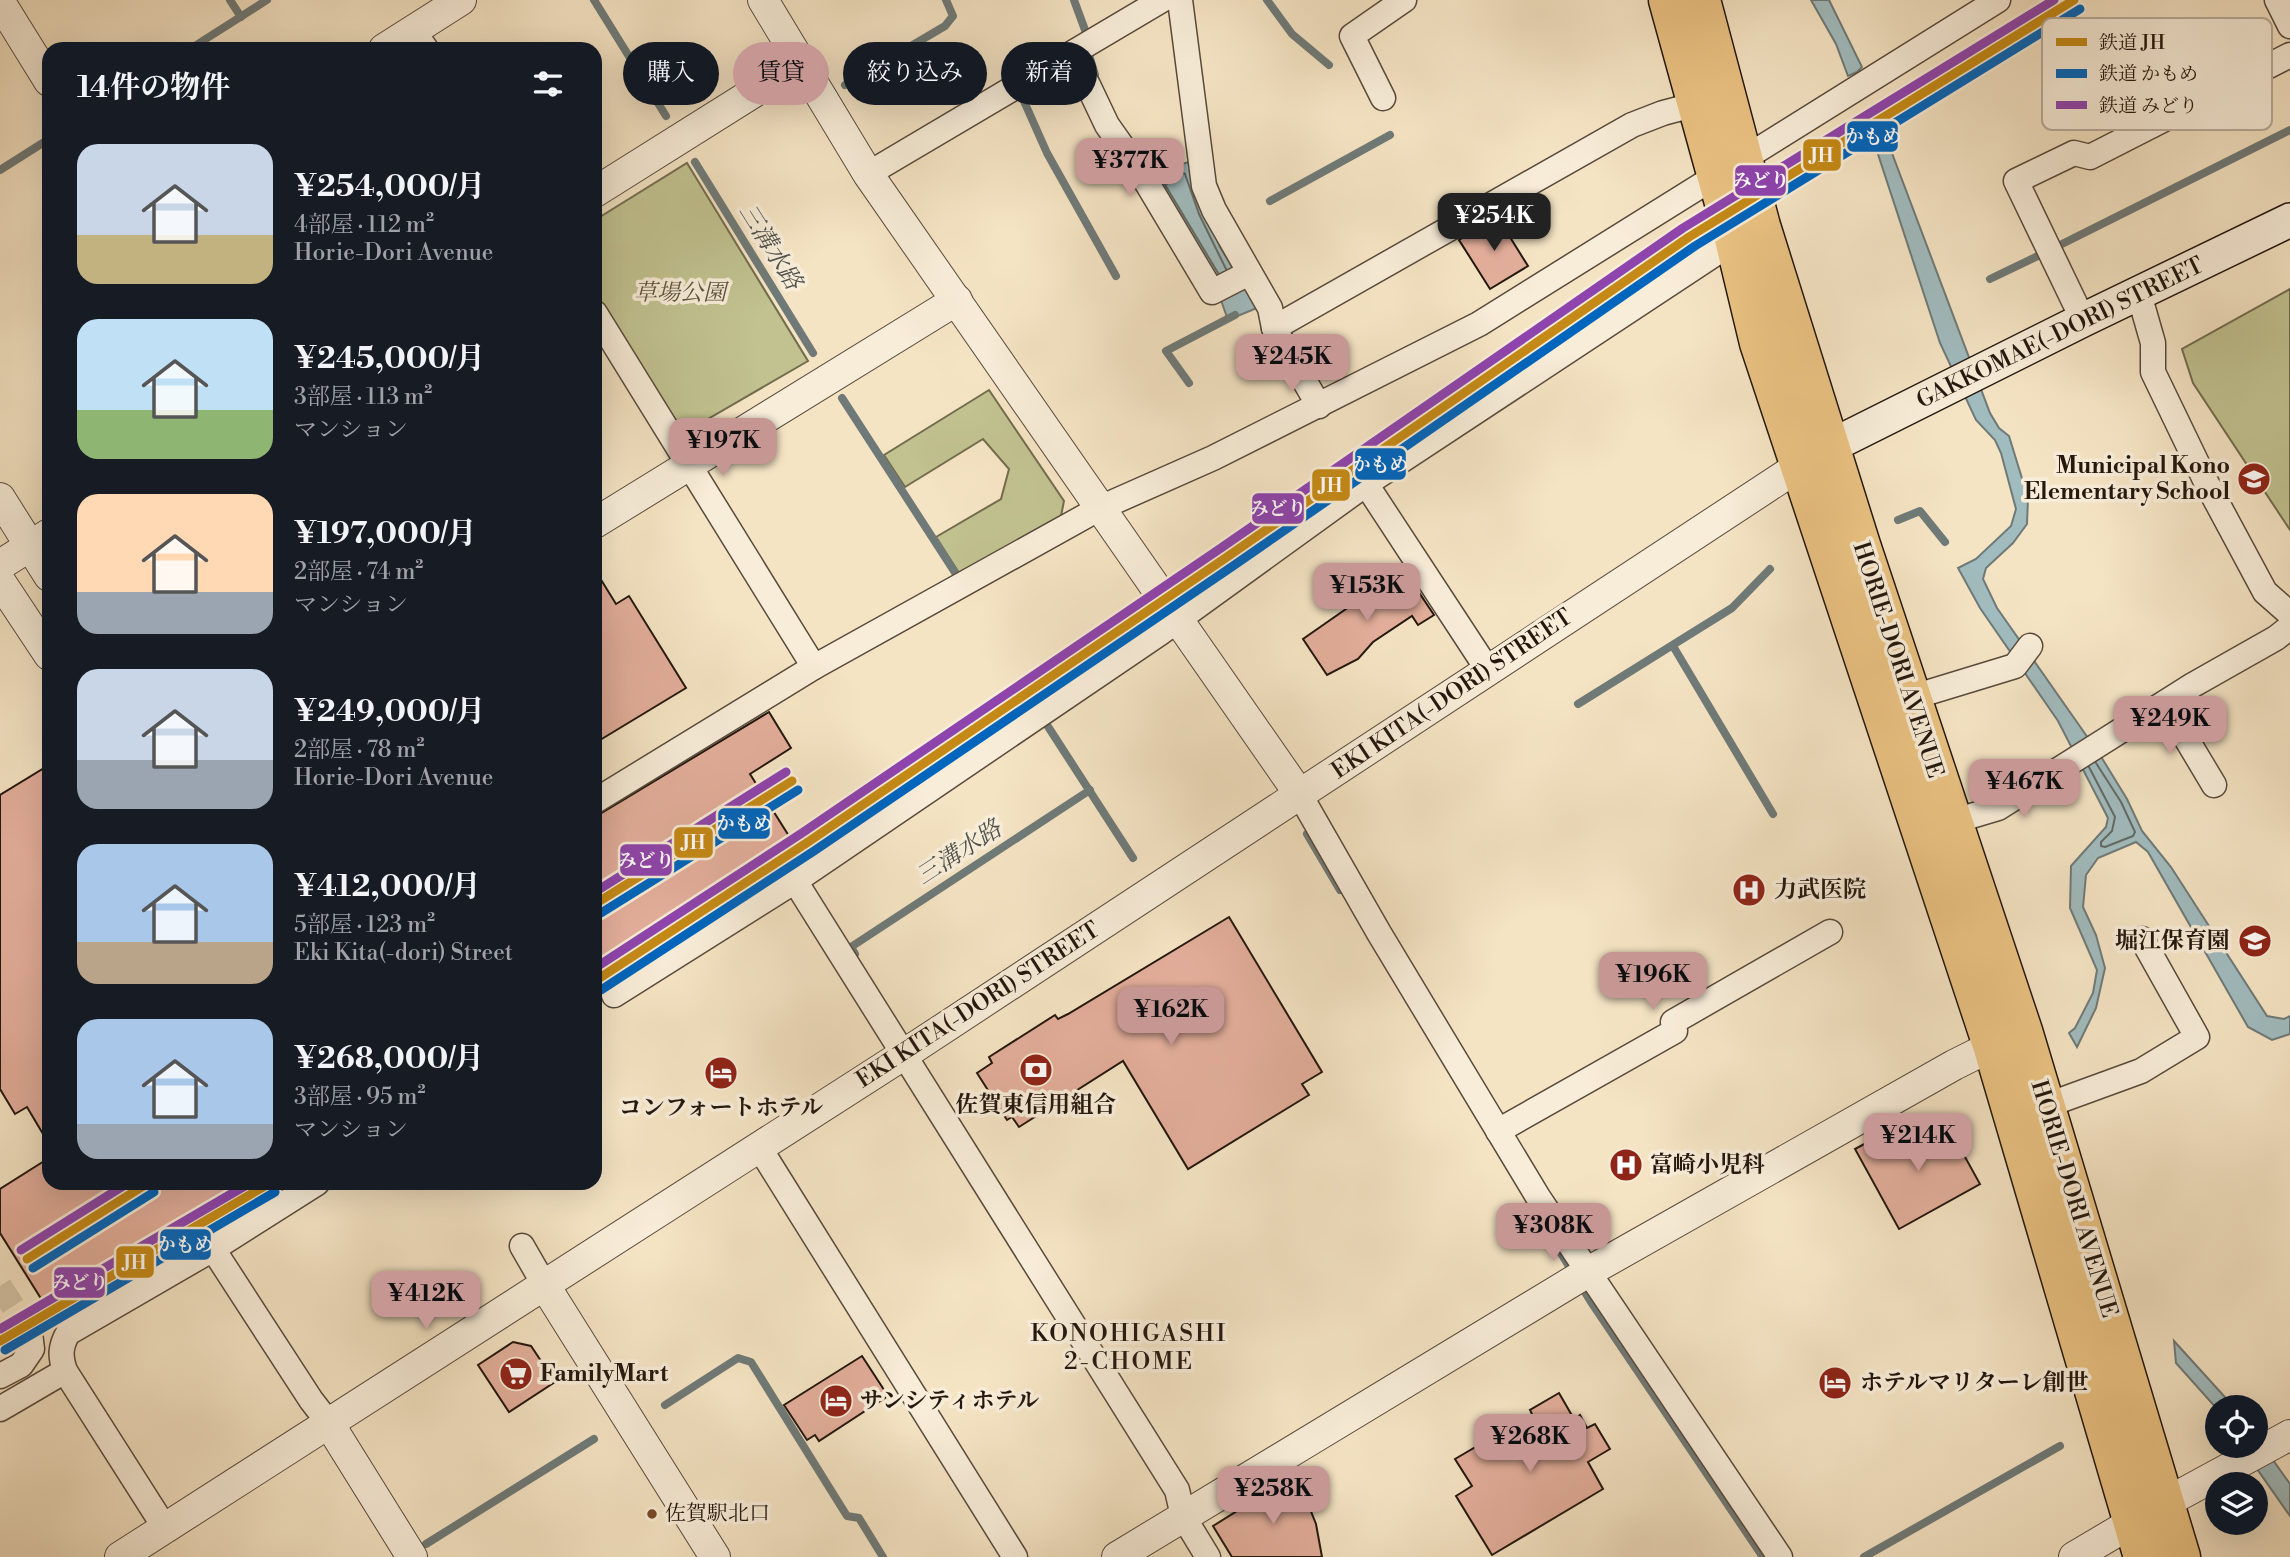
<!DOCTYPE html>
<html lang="ja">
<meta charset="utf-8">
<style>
body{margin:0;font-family:"Libre Bodoni","Noto Serif JP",serif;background:#242831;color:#f1f3f6;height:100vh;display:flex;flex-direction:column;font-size:26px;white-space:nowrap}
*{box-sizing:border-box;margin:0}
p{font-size:23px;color:#9ea1a6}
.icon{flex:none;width:38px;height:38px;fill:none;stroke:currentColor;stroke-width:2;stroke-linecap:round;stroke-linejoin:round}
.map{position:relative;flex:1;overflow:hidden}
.details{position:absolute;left:42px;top:42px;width:560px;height:1148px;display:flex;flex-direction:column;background:#171b24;border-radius:21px;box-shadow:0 7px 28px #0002}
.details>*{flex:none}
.guide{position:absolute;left:623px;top:42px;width:665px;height:63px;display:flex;gap:14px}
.controls{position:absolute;left:2205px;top:1395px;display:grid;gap:14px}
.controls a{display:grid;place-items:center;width:63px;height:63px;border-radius:50%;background:#171b24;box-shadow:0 7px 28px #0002;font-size:35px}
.price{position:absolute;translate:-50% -60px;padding:0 16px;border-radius:14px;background:#c59692;color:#111;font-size:23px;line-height:46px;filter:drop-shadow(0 2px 4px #0008)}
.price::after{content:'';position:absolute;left:50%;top:42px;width:21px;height:16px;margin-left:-10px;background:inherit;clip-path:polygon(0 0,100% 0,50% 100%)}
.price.selected{background:#222;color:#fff}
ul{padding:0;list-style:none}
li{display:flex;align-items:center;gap:21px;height:175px;padding:0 35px}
li span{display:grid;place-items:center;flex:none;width:196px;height:140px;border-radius:21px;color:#555}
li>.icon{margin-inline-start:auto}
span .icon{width:84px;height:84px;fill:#fffc;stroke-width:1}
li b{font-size:30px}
h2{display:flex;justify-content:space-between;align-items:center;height:84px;padding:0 35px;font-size:30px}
.pill{padding:0 24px;border-radius:32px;background:#171b24;box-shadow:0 7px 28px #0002;font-size:24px;line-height:63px}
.pill.selected{background:#c59692;color:#111}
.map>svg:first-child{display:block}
.green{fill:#c1c290;stroke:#726c4f;stroke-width:2}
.water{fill:#a1bcbf;stroke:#6f7a78;stroke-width:2}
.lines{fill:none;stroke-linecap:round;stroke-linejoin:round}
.shore{stroke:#626a66;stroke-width:2}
.stream{stroke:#6f7a78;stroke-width:8}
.building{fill:#e3ae9b;stroke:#23170e;stroke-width:2}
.minor-tunnel{stroke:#d6c5a9;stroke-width:24;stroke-dasharray:24 12;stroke-linecap:butt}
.minor-casing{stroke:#584a3c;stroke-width:27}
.tertiary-casing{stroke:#584a3c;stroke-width:32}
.secondary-casing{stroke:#23170e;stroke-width:36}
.trunk-casing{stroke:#23170e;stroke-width:41}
.minor{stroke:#f8edd9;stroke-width:24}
.tertiary{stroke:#f8edd9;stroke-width:30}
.secondary{stroke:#f8edd9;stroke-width:33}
.trunk{stroke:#eac282;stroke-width:38}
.rail-1-casing{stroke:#f8edd9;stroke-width:14}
.rail-2-casing{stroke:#f8edd9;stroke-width:14}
.rail-3-casing{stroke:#f8edd9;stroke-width:14}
.rail-1{stroke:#c48916;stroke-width:9}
.rail-2{stroke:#0065bd;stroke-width:9}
.rail-3{stroke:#8e44ad;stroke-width:9}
.bus-dot{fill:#7a4b2a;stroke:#f8edd9;stroke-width:2.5}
.labels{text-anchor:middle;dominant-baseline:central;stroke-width:7;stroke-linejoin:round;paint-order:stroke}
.bus-label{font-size:21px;fill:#23170e;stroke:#f8edd9;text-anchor:start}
.park-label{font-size:23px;font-style:italic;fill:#5a533c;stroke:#f8edd9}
.street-label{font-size:23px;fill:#23170e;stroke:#f8edd9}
.poi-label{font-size:23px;font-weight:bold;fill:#23170e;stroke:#f8edd9;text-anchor:start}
.water-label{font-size:24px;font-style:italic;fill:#4f514c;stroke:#f8edd9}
.neighbourhood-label{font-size:24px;letter-spacing:2px;fill:#23170e;stroke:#f8edd9}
.key{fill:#f8edd9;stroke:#b8ad9c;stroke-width:2}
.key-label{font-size:19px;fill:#23170e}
.line-badge{stroke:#f8edd9;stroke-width:2.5}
.badge-label{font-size:19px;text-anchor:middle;font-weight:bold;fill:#fff}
</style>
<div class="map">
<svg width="2290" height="1557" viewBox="0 0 2290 1557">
<rect width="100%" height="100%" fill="#f5e4c4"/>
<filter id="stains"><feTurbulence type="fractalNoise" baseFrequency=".00286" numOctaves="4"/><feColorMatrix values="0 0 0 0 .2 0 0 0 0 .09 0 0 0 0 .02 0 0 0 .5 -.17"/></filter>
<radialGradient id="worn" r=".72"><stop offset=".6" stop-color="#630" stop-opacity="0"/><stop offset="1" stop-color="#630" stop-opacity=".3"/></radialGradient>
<!-- green -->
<g class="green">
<polygon points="687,163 808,361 689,430 678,426 595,294 595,220"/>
<polygon points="2290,289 2290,530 2193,383 2182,349"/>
<polygon points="989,390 1064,501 1061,516 959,573 936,537 1001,499 1009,469 983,439 905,487 884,455"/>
</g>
<!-- water -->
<g class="water">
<polygon points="1811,0 1829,0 1862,67 1857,72 1848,76 1836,44"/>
<polygon points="1884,132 1990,413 1999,428 2009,436 2028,498 2027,524 2013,543 1986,568 1983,579 1997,608 2100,755 2127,799 2142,831 2171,867 2267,1016 2284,1019 2290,1016 2290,1034 2272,1040 2248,1027 2148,852 2136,842 2098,858 2086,875 2083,907 2096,935 2105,968 2096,1008 2077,1047 2069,1033 2075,1028 2093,993 2097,970 2070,908 2071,866 2106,827 2108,818 2058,721 1980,608 1958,568 1976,559 2011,526 2016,509 2001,453 1995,440 1976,420 1940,343 1873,139"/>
<polygon points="1188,162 1220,247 1257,308 1228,320 1213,278 1153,180 1167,170"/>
<polygon points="2174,1341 2234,1407 2217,1407 2217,1409 2176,1363"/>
<polygon points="2256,1436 2290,1484 2290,1516 2241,1446 2256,1446"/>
</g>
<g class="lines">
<!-- shore -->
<g class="shore">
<polyline points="1218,273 1164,183 1165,179 1181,172 1185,174 1199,214 1226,269"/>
<polyline points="2089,767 2115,817 2112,831 2101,842 2101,846 2105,847 2133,836 2135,832 2121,802 2096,763"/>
</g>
<!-- stream -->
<g class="stream">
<polyline points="230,0 241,17"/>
<polyline points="594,0 666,116"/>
<polyline points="1074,0 1085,30"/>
<polyline points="1267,0 1292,34 1329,65"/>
<polyline points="190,49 267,0"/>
<polyline points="1089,55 1095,75"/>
<polyline points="1077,72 1023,99 1047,153 1116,276"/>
<polyline points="845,85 945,26 953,16 946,0"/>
<polyline points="1146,161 1166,181"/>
<polyline points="695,162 813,353"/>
<polyline points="0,170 49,139"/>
<polyline points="1270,201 1390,135"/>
<polyline points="2054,248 2290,130"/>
<polyline points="1990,279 2042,254"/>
<polyline points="1189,383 1166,351 1235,315"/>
<polyline points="842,398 956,574"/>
<polyline points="1898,520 1920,511 1945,542"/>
<polyline points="1673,646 1773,814"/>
<polyline points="1578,704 1732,608 1770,569"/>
<polyline points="1047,725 1133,858"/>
<polyline points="1307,834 1340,890"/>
<polyline points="855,954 851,947 1090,790"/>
<polyline points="1554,1242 1591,1302 1763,1557"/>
<polyline points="665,1405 738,1358 751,1362 847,1516 859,1518 883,1557"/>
<polyline points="426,1544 594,1439"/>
<polyline points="1864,1557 2060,1446"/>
</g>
</g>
<!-- building -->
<g class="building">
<polygon points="1498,218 1528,266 1490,289 1459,240"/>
<polygon points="595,570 616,604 629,596 686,688 595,743"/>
<polygon points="1399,572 1404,578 1408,576 1434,615 1418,625 1412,616 1373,642 1358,659 1327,675 1303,639"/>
<polygon points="769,712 791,748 750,774 799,852 595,979 595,817"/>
<polygon points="49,765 49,1144 27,1107 15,1114 0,1089 0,795"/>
<polygon points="1229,917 1322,1072 1302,1084 1309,1095 1188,1169 1123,1061 1019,1127 1012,1117 1007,1120 977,1073 992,1063 989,1057 1055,1015 1058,1019 1068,1014"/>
<polygon points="1944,1119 1980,1184 1899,1229 1855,1149 1879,1136 1887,1151"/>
<polygon points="49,1158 49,1183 269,1183 55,1321 0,1233 0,1189"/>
<polygon points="513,1342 531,1346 555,1382 509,1412 478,1365"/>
<polygon points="862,1356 888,1396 819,1441 815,1435 807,1440 784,1405"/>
<polygon points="1559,1393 1574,1419 1580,1415 1587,1428 1595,1424 1610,1449 1588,1462 1603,1489 1492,1555 1456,1496 1472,1486 1455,1459 1532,1414 1530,1410"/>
<polygon points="1296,1474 1316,1524 1322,1557 1232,1557 1213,1526"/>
</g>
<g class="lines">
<!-- minor-tunnel -->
<polyline class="minor-tunnel" points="0,1286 30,1333"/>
<defs>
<g id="minor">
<polyline points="1180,0 1204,186 1214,210 1270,308 1274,328 1319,406"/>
<polyline points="2277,0 2290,26"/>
<polyline points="413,30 426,49"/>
<polyline points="1069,56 1088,85 1107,125 1141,173 1212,292 1249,273"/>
<polyline points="1383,98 1352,36 1404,0"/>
<polyline points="868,174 1162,0"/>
<polyline points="2139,294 2153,343 2153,372 2207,484 2265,592 2290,614"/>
<polyline points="595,313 814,667"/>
<polyline points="2083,320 2016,181 2074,153 2090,157 2290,55"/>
<polyline points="1274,328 1632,125 1663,113 1697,104"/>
<polyline points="1366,484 1488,670"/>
<polyline points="1910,698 2015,666 2030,646"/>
<polyline points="2165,703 2214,785"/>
<polyline points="1300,795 1379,933 1538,1197 1780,1557"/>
<polyline points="595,801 814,667 1100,508 1213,458 1479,324 1998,0"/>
<polyline points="1951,822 1998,808 2193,685 2276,638 2290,627"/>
<polyline points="795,881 1177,1490 1183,1516 1208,1557"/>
<polyline points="614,995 795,881 1160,633 1366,484 1745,234"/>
<polyline points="2045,1106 2141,1071 2197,1037 2142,939"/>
<polyline points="1498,1131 1675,1031 1673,1022 1830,932"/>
<polyline points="759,1147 1015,1557"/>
<polyline points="522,1246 545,1286"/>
<polyline points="213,1249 311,1400 328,1422"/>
<polyline points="0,1376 21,1365 32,1349 30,1333"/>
<polyline points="0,1409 65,1371"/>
<path d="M165,1528l-100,-157c-5,-15 -5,-24 3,-38l145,-84 104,-66"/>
</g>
<g id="tertiary">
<polyline points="763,0 868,174 1300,795"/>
<polyline points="0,2 49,81"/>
<polyline points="384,49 461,0"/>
<polyline points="595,192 802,62"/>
<polyline points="0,498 49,576"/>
<polyline points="595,523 957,300"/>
<polyline points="0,565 49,534"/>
<polyline points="0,581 49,655"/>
<polyline points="545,1286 715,1557"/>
<polyline points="328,1422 412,1557"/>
<polyline points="120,1557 903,1055 1816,455"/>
<polyline points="1117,1557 1588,1272 1954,1065 2010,1037"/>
<polyline points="2074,1557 2165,1503 2290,1435"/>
</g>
<polyline id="secondary" points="1831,446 2083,320 2290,220"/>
<g id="trunk">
<polyline points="1668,0 1734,239 1759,343 1992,1045 2143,1557"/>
<polyline points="1701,0 1761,226 1861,545 2023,1031 2181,1557"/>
</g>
</defs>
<!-- minor casing -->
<use href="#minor" class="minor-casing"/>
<!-- tertiary casing -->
<use href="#tertiary" class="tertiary-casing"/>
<!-- secondary casing -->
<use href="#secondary" class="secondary-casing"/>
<!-- trunk casing -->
<use href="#trunk" class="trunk-casing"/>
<!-- minor -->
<use href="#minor" class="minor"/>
<!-- tertiary -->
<use href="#tertiary" class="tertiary"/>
<!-- secondary -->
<use href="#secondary" class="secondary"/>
<!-- trunk -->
<use href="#trunk" class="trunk"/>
<defs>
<g id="rail-1">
<polyline points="595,904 792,781"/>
<polyline points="595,981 808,842 1227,557 1689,237 2074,0"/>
<polyline points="27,1259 148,1183"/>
<polyline points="0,1341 270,1183"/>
</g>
<g id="rail-2">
<polyline points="601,913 798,790"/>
<polyline points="601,990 814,851 1233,566 1695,246 2080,9"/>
<polyline points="33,1268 154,1192"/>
<polyline points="5,1350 275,1192"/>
</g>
<g id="rail-3">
<polyline points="595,892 786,772"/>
<polyline points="595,968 802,833 1221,548 1683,228 2054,0"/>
<polyline points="21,1250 128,1183"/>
<polyline points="0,1329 250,1183"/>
</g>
</defs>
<!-- rail-1 casing -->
<use href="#rail-1" class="rail-1-casing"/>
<!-- rail-2 casing -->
<use href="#rail-2" class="rail-2-casing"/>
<!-- rail-3 casing -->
<use href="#rail-3" class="rail-3-casing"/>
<!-- rail-1 -->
<use href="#rail-1" class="rail-1"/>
<!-- rail-2 -->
<use href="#rail-2" class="rail-2"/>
<!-- rail-3 -->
<use href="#rail-3" class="rail-3"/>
</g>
<!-- icons -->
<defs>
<symbol id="school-disc" viewBox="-11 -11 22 22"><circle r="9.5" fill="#8f2418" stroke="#f8edd9"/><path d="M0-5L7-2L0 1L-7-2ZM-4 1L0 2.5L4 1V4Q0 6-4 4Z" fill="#fff"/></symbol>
<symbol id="hospital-disc" viewBox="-11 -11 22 22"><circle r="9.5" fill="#8f2418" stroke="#f8edd9"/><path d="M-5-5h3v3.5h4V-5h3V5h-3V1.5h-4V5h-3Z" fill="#fff"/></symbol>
<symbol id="bank-disc" viewBox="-11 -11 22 22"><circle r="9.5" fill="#8f2418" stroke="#f8edd9"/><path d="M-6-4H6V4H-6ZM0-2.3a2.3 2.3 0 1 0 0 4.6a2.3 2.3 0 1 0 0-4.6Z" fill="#fff"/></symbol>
<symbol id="hotel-disc" viewBox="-11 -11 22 22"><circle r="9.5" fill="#8f2418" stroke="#f8edd9"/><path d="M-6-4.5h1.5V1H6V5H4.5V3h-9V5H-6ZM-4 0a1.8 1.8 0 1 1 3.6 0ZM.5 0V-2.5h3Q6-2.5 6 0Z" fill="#fff"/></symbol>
<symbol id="supermarket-disc" viewBox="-11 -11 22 22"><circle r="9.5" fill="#8f2418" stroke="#f8edd9"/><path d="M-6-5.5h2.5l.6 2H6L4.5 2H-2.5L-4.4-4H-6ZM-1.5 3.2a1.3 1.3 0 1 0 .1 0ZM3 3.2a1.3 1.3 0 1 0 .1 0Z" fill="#fff"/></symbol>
</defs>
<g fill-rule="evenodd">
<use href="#school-disc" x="2235" y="460" width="38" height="38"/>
<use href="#hospital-disc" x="1730" y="871" width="38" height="38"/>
<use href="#school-disc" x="2236" y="922" width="38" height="38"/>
<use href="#bank-disc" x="1017" y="1051" width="38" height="38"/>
<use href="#hotel-disc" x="702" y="1054" width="38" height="38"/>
<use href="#hospital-disc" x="1607" y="1146" width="38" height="38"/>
<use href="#supermarket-disc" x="497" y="1355" width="38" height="38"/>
<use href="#hotel-disc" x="1816" y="1364" width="38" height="38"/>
<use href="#hotel-disc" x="817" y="1382" width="38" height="38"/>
</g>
<!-- markers -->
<circle class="bus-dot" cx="652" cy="1514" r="6"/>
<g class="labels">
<!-- bus labels -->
<g class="bus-label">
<text x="665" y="1514">佐賀駅北口</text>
</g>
<!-- park labels -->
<g class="park-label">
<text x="680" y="293">草場公園</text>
</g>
<!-- street labels -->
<g class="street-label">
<text transform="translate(2060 333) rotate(-26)">GAKKOMAE(-DORI) STREET</text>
<text transform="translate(1898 660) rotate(72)">HORIE-DORI AVENUE</text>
<text transform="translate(1452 694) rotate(-34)">EKI KITA(-DORI) STREET</text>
<text transform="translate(978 1005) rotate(-33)">EKI KITA(-DORI) STREET</text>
<text transform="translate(2074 1199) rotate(73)">HORIE-DORI AVENUE</text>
</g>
<!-- poi labels -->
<g class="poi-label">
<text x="2230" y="466" text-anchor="end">Municipal Kono<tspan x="2230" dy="26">Elementary School</tspan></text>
<text x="1774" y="890">力武医院</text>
<text x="2230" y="941" text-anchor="end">堀江保育園</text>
<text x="1036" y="1105" text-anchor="middle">佐賀東信用組合</text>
<text x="721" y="1108" text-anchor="middle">コンフォートホテル</text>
<text x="1650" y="1165">富崎小児科</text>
<text x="540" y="1374">FamilyMart</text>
<text x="1860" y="1383">ホテルマリターレ創世</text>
<text x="860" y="1401">サンシティホテル</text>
</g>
<!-- water labels -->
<g class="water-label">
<text transform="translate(770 247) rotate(58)">三溝水路</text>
<text transform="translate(959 853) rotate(-33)">三溝水路</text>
</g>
<!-- neighbourhood labels -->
<g class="neighbourhood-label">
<text x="1129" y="1334">KONOHIGASHI<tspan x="1129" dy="28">2-CHOME</tspan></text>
</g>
</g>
<!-- legend -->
<rect x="2042" y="18" width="230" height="112" rx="10" class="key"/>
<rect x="2056" y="38" width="31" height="8" fill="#c48916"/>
<rect x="2056" y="69" width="31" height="9" fill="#0065bd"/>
<rect x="2056" y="101" width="31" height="8" fill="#8e44ad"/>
<g class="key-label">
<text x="2099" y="49">鉄道 JH</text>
<text x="2099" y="80">鉄道 かもめ</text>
<text x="2099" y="112">鉄道 みどり</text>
</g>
<g class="line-badge">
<rect x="1846" y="120" width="53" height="33" rx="7" fill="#0065bd"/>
<rect x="1802" y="138" width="40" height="34" rx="7" fill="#c48916"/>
<rect x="1734" y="164" width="53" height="33" rx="7" fill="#8e44ad"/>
<rect x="1354" y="447" width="53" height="34" rx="7" fill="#0065bd"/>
<rect x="1311" y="468" width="40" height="34" rx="7" fill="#c48916"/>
<rect x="1251" y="492" width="54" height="33" rx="7" fill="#8e44ad"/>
<rect x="717" y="807" width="54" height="33" rx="7" fill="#0065bd"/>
<rect x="673" y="826" width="41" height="33" rx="7" fill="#c48916"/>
<rect x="619" y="843" width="54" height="34" rx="7" fill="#8e44ad"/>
<rect x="159" y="1228" width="53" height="33" rx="7" fill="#0065bd"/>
<rect x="115" y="1245" width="40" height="34" rx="7" fill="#c48916"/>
<rect x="53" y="1266" width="53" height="33" rx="7" fill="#8e44ad"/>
</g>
<g class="badge-label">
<text x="1873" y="143">かもめ</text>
<text x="1822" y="162">JH</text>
<text x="1761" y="187">みどり</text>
<text x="1380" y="471">かもめ</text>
<text x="1331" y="492">JH</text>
<text x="1278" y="515">みどり</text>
<text x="744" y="830">かもめ</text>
<text x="694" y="849">JH</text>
<text x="646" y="867">みどり</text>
<text x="185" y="1251">かもめ</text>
<text x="135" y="1269">JH</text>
<text x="80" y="1289">みどり</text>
</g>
<rect width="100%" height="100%" filter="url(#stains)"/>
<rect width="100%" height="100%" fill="url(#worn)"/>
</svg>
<div class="controls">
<a><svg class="icon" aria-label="locate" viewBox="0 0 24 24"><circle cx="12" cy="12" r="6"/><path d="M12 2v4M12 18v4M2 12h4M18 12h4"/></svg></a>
<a><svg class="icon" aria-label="layers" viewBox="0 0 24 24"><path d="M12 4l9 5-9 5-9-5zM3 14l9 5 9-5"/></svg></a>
</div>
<b class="price" style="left:1130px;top:198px">¥377K</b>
<b class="price selected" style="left:1494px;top:253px">¥254K</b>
<b class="price" style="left:1292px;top:394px">¥245K</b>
<b class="price" style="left:723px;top:478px">¥197K</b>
<b class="price" style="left:1367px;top:623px">¥153K</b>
<b class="price" style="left:2170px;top:756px">¥249K</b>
<b class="price" style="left:2024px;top:819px">¥467K</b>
<b class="price" style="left:1653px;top:1012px">¥196K</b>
<b class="price" style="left:1171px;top:1047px">¥162K</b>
<b class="price" style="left:1918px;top:1173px">¥214K</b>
<b class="price" style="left:1553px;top:1263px">¥308K</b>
<b class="price" style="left:426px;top:1331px">¥412K</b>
<b class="price" style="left:1530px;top:1474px">¥268K</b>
<b class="price" style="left:1273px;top:1526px">¥258K</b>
<div class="guide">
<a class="pill">購入</a>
<a class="pill selected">賃貸</a>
<a class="pill">絞り込み</a>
<a class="pill">新着</a>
</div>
<section class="details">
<h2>14件の物件<svg class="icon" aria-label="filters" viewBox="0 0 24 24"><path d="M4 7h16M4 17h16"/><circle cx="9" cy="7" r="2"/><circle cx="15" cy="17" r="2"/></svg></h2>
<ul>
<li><span style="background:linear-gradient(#c9d6e8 65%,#c2b280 0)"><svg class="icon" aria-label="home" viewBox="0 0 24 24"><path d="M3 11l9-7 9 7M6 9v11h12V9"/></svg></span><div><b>¥254,000/月</b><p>4部屋 · 112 m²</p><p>Horie-Dori Avenue</p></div></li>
<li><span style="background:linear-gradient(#bfe0f5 65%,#8fb573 0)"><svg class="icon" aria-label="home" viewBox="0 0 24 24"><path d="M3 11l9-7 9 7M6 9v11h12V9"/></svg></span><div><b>¥245,000/月</b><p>3部屋 · 113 m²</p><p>マンション</p></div></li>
<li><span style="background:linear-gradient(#ffd9b3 70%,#9aa5b1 0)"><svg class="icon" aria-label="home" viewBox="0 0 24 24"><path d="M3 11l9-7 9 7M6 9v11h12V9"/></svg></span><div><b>¥197,000/月</b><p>2部屋 · 74 m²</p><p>マンション</p></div></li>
<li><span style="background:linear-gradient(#c9d6e8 65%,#9aa5b1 0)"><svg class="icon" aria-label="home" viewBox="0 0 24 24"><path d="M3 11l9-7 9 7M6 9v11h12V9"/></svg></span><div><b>¥249,000/月</b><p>2部屋 · 78 m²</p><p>Horie-Dori Avenue</p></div></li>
<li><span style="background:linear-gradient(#a9c7e8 70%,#b9a48a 0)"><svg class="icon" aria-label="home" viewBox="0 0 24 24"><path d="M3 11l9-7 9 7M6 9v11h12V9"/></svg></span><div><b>¥412,000/月</b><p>5部屋 · 123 m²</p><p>Eki Kita(-dori) Street</p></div></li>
<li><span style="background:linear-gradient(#a9c7e8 75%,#9aa5b1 0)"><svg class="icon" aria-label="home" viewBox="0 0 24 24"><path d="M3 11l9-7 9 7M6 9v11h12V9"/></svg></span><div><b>¥268,000/月</b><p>3部屋 · 95 m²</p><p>マンション</p></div></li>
</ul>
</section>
</div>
